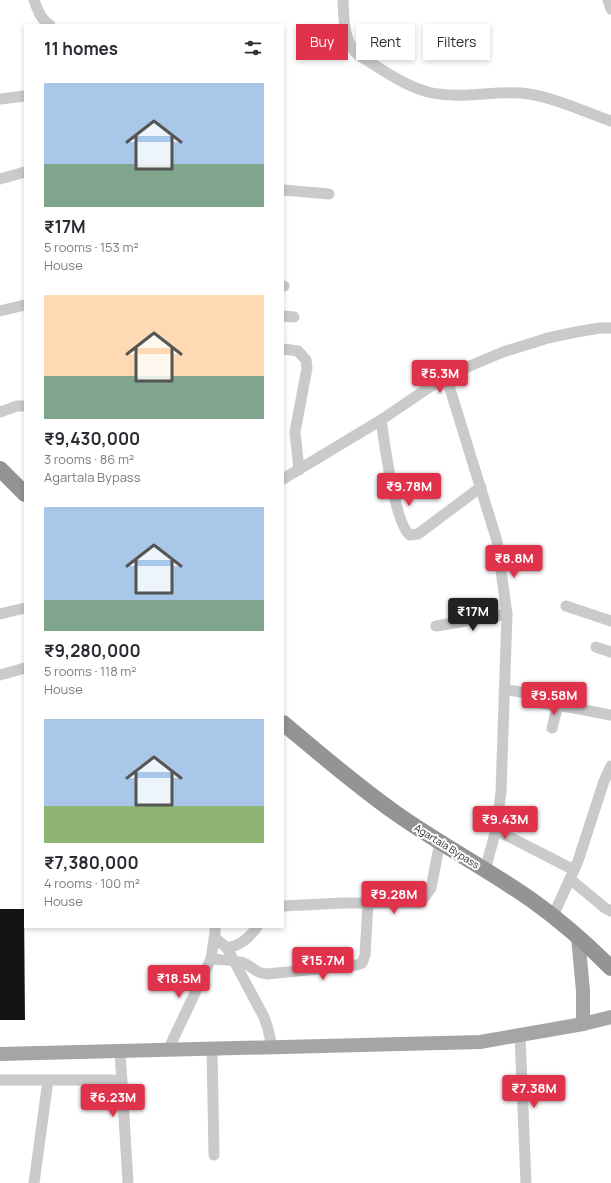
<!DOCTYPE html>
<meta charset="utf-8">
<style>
body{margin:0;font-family:Manrope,sans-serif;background:#f2f2f3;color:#2b2b33;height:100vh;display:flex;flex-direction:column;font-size:15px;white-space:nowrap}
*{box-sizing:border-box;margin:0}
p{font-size:13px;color:#7c7c81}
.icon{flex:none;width:22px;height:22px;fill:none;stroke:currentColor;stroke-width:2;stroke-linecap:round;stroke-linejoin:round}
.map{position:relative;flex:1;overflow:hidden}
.panel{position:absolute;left:24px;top:24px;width:260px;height:904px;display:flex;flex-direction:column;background:#fff;border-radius:0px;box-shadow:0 2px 6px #0003}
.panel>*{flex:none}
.top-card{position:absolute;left:296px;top:24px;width:255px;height:36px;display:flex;gap:8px}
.price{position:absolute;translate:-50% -34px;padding:0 9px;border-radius:4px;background:#e1324b;color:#fff;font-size:13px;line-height:26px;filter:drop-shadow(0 1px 2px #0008)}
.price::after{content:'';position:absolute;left:50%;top:24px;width:12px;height:9px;margin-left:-6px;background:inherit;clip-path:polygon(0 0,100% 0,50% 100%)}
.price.selected{background:#222;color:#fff}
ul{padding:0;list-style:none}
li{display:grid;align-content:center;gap:8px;height:212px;padding:0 20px}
li span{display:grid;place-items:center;height:124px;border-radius:0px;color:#555}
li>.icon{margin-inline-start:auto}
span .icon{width:72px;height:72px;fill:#fffc;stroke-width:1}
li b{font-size:17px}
h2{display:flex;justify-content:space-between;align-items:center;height:48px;padding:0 20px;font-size:17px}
.pill{padding:0 14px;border-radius:0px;background:#fff;box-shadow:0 2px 6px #0003;font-size:14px;line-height:36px}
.pill.selected{background:#e1324b;color:#fff}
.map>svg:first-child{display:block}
.building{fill:#141414}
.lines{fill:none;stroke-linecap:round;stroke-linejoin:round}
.minor{stroke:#cacaca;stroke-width:11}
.major{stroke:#a5a5a5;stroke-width:14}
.highway{stroke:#949494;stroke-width:16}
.labels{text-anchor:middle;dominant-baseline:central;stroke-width:4;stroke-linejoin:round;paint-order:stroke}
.street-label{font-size:10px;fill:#2d2d2d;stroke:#fff}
</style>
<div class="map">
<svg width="611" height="1183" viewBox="0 0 611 1183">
<rect width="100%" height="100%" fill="#fff"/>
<!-- building -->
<polygon class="building" points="0,909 24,909 25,1020 0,1020"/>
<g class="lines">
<!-- minor -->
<g class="minor">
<path d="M34,0c4,10 6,19 16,25"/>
<path d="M343,0c1,19 0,39 14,54 23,14 48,33 75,39 30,6 59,-2 89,0 31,3 61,18 90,28"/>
<polyline points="608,0 611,9"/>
<polyline points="0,99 25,96"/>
<polyline points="0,179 25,172"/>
<polyline points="283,190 329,194"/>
<polyline points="283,286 284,286"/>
<polyline points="0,311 25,305"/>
<polyline points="283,316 294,317"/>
<polyline points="283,349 298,351 306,360 307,368 295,432 299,470"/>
<polyline points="446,376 497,541 507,614 501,792 496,830 485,870"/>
<polyline points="0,412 17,406 25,406"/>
<path d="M381,420c3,20 14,105 29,115l8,-1 63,-47"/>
<polyline points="283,479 381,420 446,376 503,352 548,338 576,332 600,328 611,328"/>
<polyline points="566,606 611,621"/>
<polyline points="0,614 25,608"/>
<polyline points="436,626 507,614"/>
<polyline points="596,647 611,652"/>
<polyline points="0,675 25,668"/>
<polyline points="504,689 525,693 535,701 540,703 574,708 611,715"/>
<polyline points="552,728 558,705"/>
<polyline points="496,830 574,870"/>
<polyline points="570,879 605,908 611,911"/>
<polyline points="283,906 342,903 420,903 431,888 440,842"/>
<polyline points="553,916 578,861 604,781 611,766"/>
<polyline points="215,938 227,948 264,1017 268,1029 272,1047"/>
<path d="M227,948c14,-3 21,-9 30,-21"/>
<path d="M211,959c11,1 23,1 33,4 10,4 10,10 23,11l90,-9 5,-2 3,-8 3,-52"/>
<polyline points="520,1035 526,1183"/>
<polyline points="212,1049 214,1155"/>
<polyline points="168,1050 211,959 215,932 215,927"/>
<polyline points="120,1051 128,1183"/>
<polyline points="0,1080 122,1080"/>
<polyline points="34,1183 48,1080"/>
</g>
<!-- major -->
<g class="major">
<polyline points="578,937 583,991 583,1024"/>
<polyline points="0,1054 480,1042 583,1024 611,1017"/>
</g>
<!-- highway -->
<g class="highway">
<polyline points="0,469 25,494"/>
<path d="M283,723c37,31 74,63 114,91 44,31 92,56 136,87 28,20 54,43 78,67"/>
</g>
</g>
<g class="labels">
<!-- street labels -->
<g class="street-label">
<text transform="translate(447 846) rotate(32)">Agartala Bypass</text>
</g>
</g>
</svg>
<b class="price" style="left:440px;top:394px">₹5.3M</b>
<b class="price" style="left:409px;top:507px">₹9.78M</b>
<b class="price" style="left:514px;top:579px">₹8.8M</b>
<b class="price selected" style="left:473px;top:632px">₹17M</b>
<b class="price" style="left:554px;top:716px">₹9.58M</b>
<b class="price" style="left:505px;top:840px">₹9.43M</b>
<b class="price" style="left:394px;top:915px">₹9.28M</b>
<b class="price" style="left:323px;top:981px">₹15.7M</b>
<b class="price" style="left:179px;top:999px">₹18.5M</b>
<b class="price" style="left:534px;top:1109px">₹7.38M</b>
<b class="price" style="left:113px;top:1118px">₹6.23M</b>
<div class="top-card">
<a class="pill selected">Buy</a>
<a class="pill">Rent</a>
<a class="pill">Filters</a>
</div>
<section class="panel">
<h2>11 homes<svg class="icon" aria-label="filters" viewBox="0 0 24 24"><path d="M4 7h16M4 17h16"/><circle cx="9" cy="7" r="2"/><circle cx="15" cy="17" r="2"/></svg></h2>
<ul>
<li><span style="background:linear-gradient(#a9c7e8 65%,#7fa58c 0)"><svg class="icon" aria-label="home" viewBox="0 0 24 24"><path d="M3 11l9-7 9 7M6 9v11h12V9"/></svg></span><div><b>₹17M</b><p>5 rooms · 153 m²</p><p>House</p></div></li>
<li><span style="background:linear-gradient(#ffd9b3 65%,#7fa58c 0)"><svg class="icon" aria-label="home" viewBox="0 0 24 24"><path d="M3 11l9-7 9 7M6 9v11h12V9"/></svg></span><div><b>₹9,430,000</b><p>3 rooms · 86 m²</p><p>Agartala Bypass</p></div></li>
<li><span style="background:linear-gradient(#a9c7e8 75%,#7fa58c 0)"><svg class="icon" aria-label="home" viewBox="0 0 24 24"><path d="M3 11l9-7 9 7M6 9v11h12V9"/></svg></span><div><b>₹9,280,000</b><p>5 rooms · 118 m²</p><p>House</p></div></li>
<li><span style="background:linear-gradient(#a9c7e8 70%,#8fb573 0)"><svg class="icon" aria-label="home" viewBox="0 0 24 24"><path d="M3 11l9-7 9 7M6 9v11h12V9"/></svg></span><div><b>₹7,380,000</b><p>4 rooms · 100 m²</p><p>House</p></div></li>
</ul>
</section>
</div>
